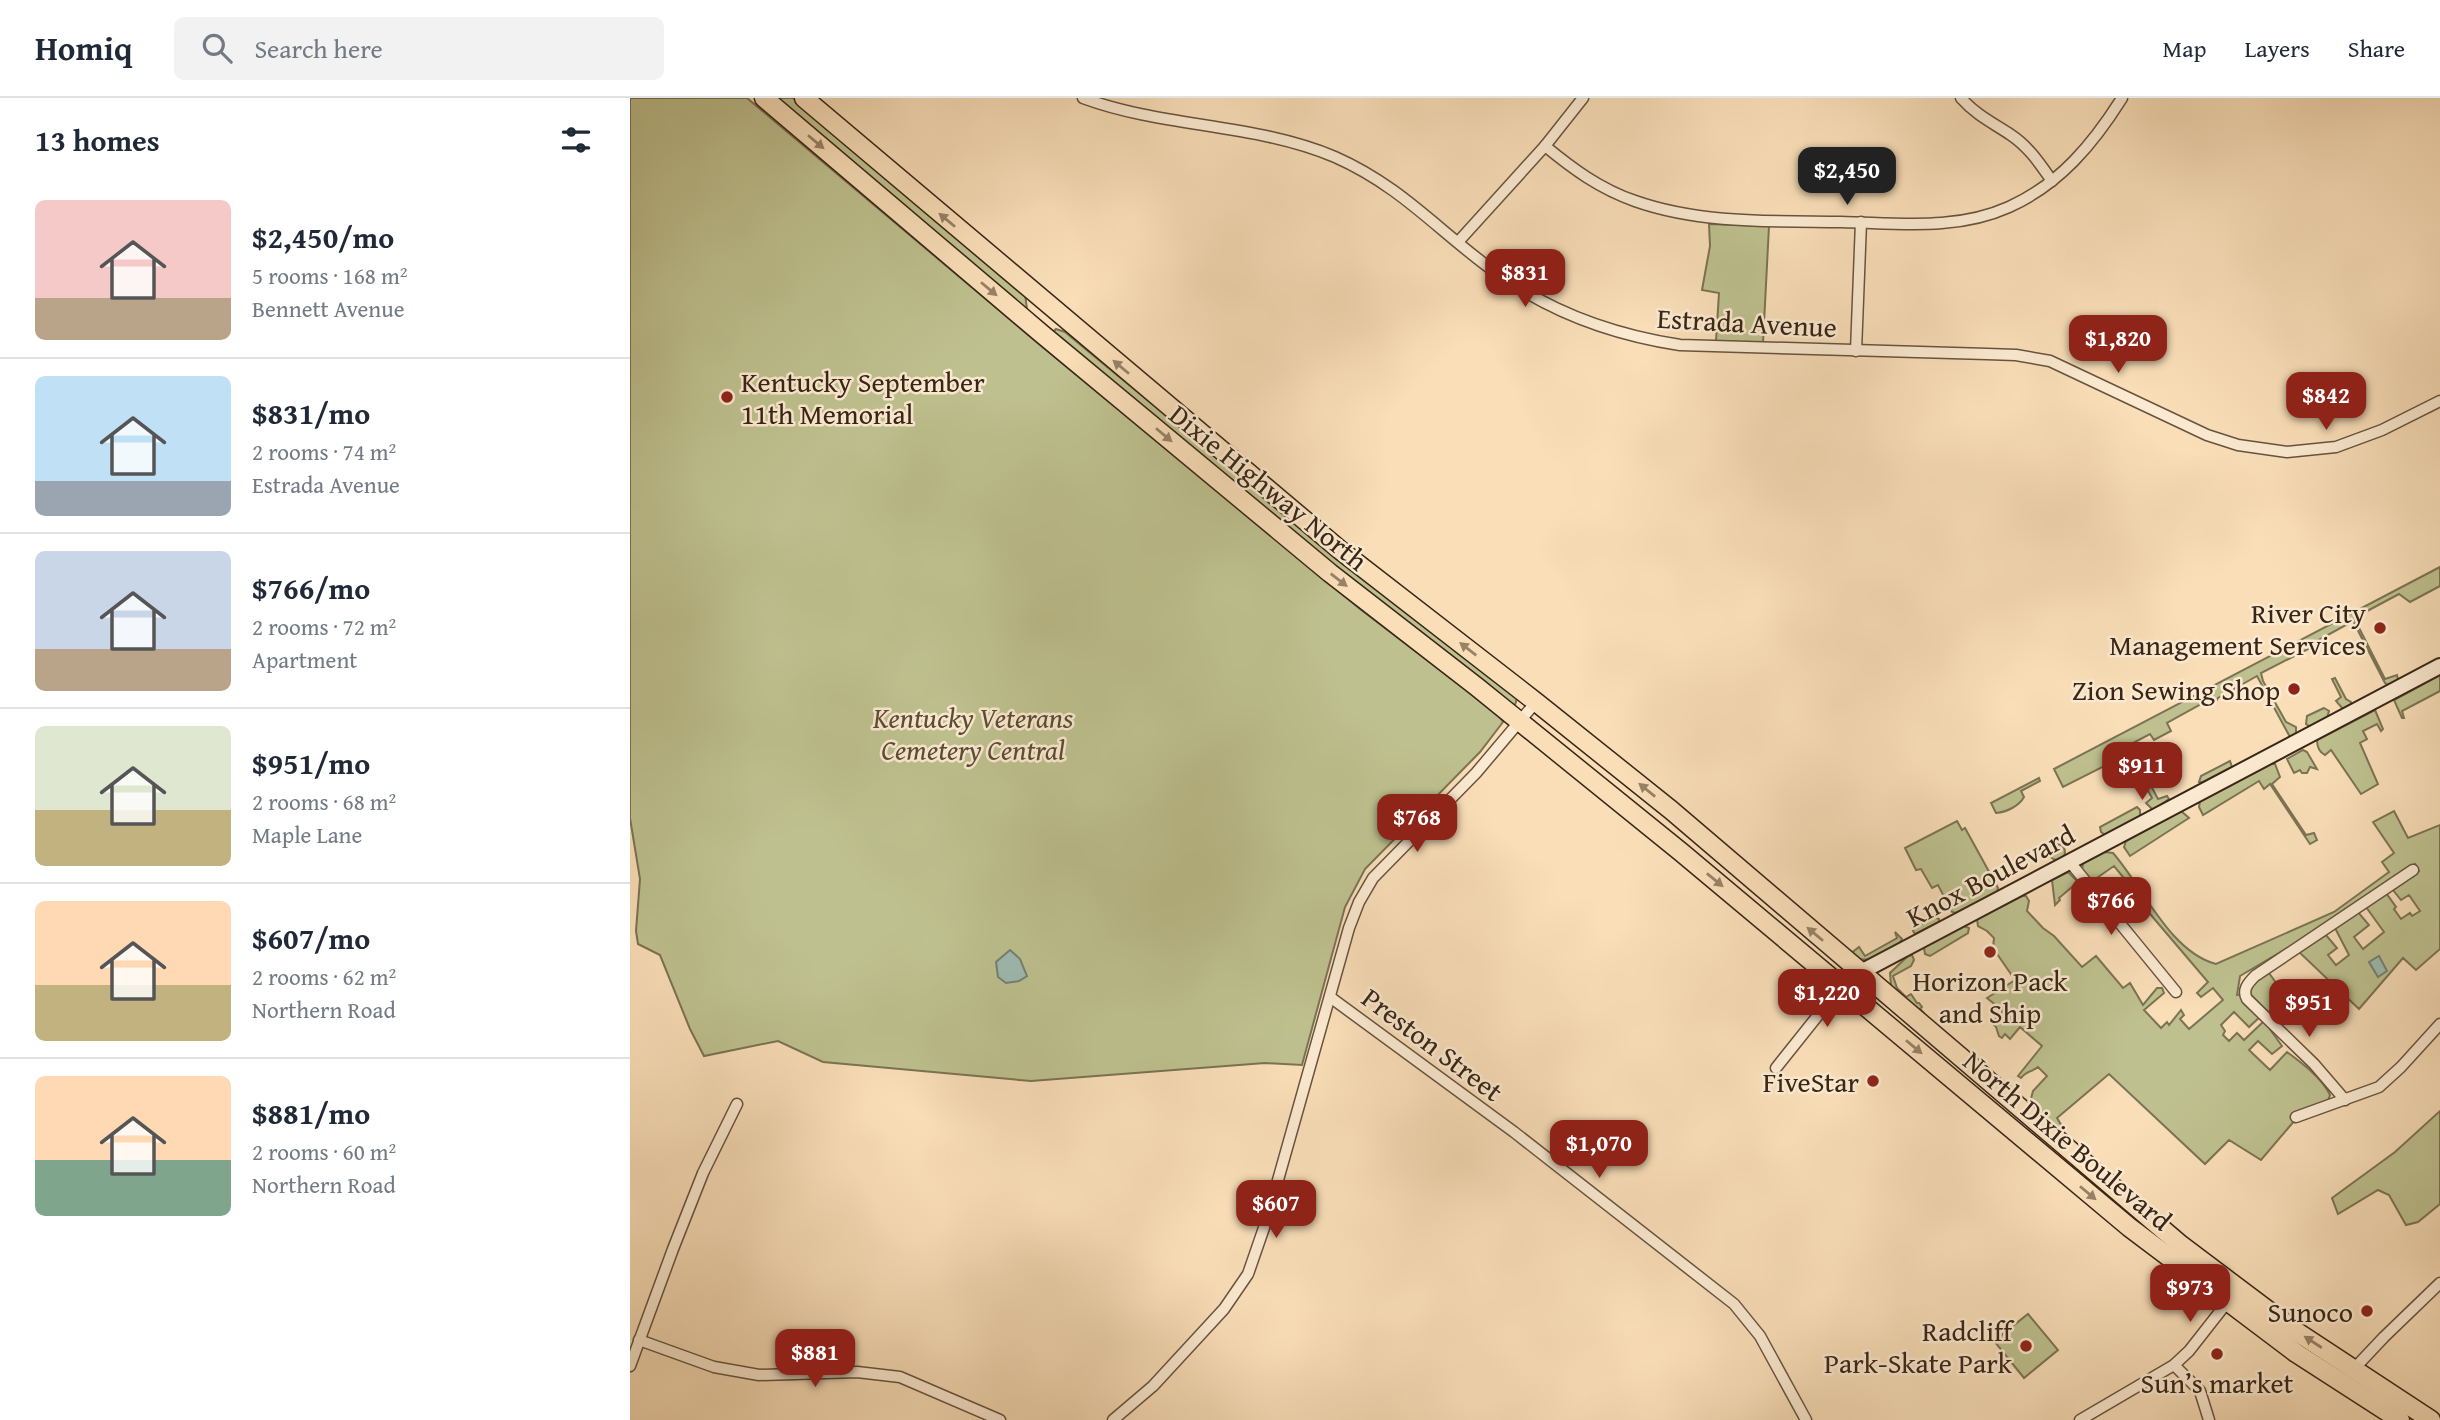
<!DOCTYPE html>
<meta charset="utf-8">
<style>
body{margin:0;font-family:"Gentium Book Plus",serif;background:#f2f2f3;color:#1f2937;height:100vh;display:flex;flex-direction:column;font-size:26px;white-space:nowrap}
*{box-sizing:border-box;margin:0}
p{font-size:23px;color:#747a83}
.icon{flex:none;width:38px;height:38px;fill:none;stroke:currentColor;stroke-width:2;stroke-linecap:round;stroke-linejoin:round}
.map{position:relative;flex:1;overflow:hidden}
.sheet{display:flex;flex-direction:column;background:#fff;width:630px}
.sheet>*{flex:none}
.price{position:absolute;translate:-50% -60px;padding:0 16px;border-radius:14px;background:#8f2418;color:#fff;font-size:23px;line-height:46px;filter:drop-shadow(0 2px 4px #0008)}
.price::after{content:'';position:absolute;left:50%;top:42px;width:21px;height:16px;margin-left:-10px;background:inherit;clip-path:polygon(0 0,100% 0,50% 100%)}
.price.active{background:#222;color:#fff}
ul{padding:0;list-style:none}
li{display:flex;align-items:center;gap:21px;height:175px;padding:0 35px}
li+li{border-top:2px solid #e0e1e3}
li span{display:grid;place-items:center;flex:none;width:196px;height:140px;border-radius:10px;color:#555}
li>.icon{margin-inline-start:auto}
span .icon{width:84px;height:84px;fill:#fffc;stroke-width:1}
li b{font-size:30px}
h2{display:flex;justify-content:space-between;align-items:center;height:84px;padding:0 35px;font-size:30px}
header{display:flex;align-items:center;gap:42px;box-sizing:border-box;height:98px;padding:0 35px;background:#fff;border-bottom:2px solid #e0e1e3}
header strong{font-size:33px}
nav{display:flex;gap:38px;margin-inline-start:auto;font-size:24px}
.search{width:490px;height:63px;background:#f2f2f3;display:flex;align-items:center;gap:18px;box-sizing:border-box;padding:0 24px;border-radius:10px;color:#747a83;font-size:26px}
main{display:flex;flex:1;min-height:0}
.map>svg:first-child{display:block}
.green{fill:#bec18f;stroke:#7b7353;stroke-width:2}
.water{fill:#9ebcb3;stroke:#758075;stroke-width:2}
.lines{fill:none;stroke-linecap:round;stroke-linejoin:round}
.street-casing{stroke:#68533f;stroke-width:13}
.secondary-casing{stroke:#382517;stroke-width:18}
.highway-casing{stroke:#382517;stroke-width:21}
.street{stroke:#fbead1;stroke-width:10}
.secondary{stroke:#fbead1;stroke-width:14}
.highway{stroke:#f9deb8;stroke-width:18}
.oneway{fill:#988268}
.poi-dot{fill:#8f2418;stroke:#fbead1;stroke-width:2.5}
.labels{text-anchor:middle;dominant-baseline:central;stroke-width:5;stroke-linejoin:round;paint-order:stroke}
.street-label{font-size:28px;fill:#382517;stroke:#fbead1}
.poi-label{font-size:28px;fill:#382517;stroke:#fbead1;text-anchor:end}
.park-label{font-size:28px;font-style:italic;fill:#5a4c35;stroke:#fbead1}
</style>
<header>
<strong>Homiq</strong>
<div class="search"><svg class="icon" aria-label="search" viewBox="0 0 24 24"><circle cx="10" cy="10" r="6"/><path d="M15 15l6 6"/></svg>Search here</div>
<nav><a>Map</a><a>Layers</a><a>Share</a></nav>
</header>
<main>
<section class="sheet">
<h2>13 homes<svg class="icon" aria-label="filters" viewBox="0 0 24 24"><path d="M4 7h16M4 17h16"/><circle cx="9" cy="7" r="2"/><circle cx="15" cy="17" r="2"/></svg></h2>
<ul>
<li><span style="background:linear-gradient(#f6c9c9 70%,#b9a48a 0)"><svg class="icon" aria-label="home" viewBox="0 0 24 24"><path d="M3 11l9-7 9 7M6 9v11h12V9"/></svg></span><div><b>$2,450/mo</b><p>5 rooms · 168 m²</p><p>Bennett Avenue</p></div></li>
<li><span style="background:linear-gradient(#bfe0f5 75%,#9aa5b1 0)"><svg class="icon" aria-label="home" viewBox="0 0 24 24"><path d="M3 11l9-7 9 7M6 9v11h12V9"/></svg></span><div><b>$831/mo</b><p>2 rooms · 74 m²</p><p>Estrada Avenue</p></div></li>
<li><span style="background:linear-gradient(#c9d6e8 70%,#b9a48a 0)"><svg class="icon" aria-label="home" viewBox="0 0 24 24"><path d="M3 11l9-7 9 7M6 9v11h12V9"/></svg></span><div><b>$766/mo</b><p>2 rooms · 72 m²</p><p>Apartment</p></div></li>
<li><span style="background:linear-gradient(#dfe7d0 60%,#c2b280 0)"><svg class="icon" aria-label="home" viewBox="0 0 24 24"><path d="M3 11l9-7 9 7M6 9v11h12V9"/></svg></span><div><b>$951/mo</b><p>2 rooms · 68 m²</p><p>Maple Lane</p></div></li>
<li><span style="background:linear-gradient(#ffd9b3 60%,#c2b280 0)"><svg class="icon" aria-label="home" viewBox="0 0 24 24"><path d="M3 11l9-7 9 7M6 9v11h12V9"/></svg></span><div><b>$607/mo</b><p>2 rooms · 62 m²</p><p>Northern Road</p></div></li>
<li><span style="background:linear-gradient(#ffd9b3 60%,#7fa58c 0)"><svg class="icon" aria-label="home" viewBox="0 0 24 24"><path d="M3 11l9-7 9 7M6 9v11h12V9"/></svg></span><div><b>$881/mo</b><p>2 rooms · 60 m²</p><p>Northern Road</p></div></li>
</ul>
</section>
<div class="map">
<svg width="1810" height="1322" viewBox="0 0 1810 1322">
<rect width="100%" height="100%" fill="#f9deb8"/>
<filter id="stains"><feTurbulence type="fractalNoise" baseFrequency=".00286" numOctaves="4"/><feColorMatrix values="0 0 0 0 .2 0 0 0 0 .09 0 0 0 0 .02 0 0 0 .5 -.17"/></filter>
<radialGradient id="worn" r=".72"><stop offset=".6" stop-color="#630" stop-opacity="0"/><stop offset="1" stop-color="#630" stop-opacity=".3"/></radialGradient>
<!-- green -->
<g class="green">
<polygon points="0,0 117,0 415,251 670,461 730,511 869,617 873,624 850,654 735,771 715,809 672,967 635,965 401,983 193,964 148,943 74,958 60,931 30,857 8,846 6,833 10,781 0,720"/>
<polygon points="142,0 163,0 395,196 397,211"/>
<polygon points="1079,126 1139,128 1133,245 1086,243 1089,195 1072,192 1080,148"/>
<path d="M426,231l9,3c149,124 301,244 452,366l-2,7 -2,1 -134,-102 -327,-271z"/>
<polygon points="1810,469 1810,488 1780,504 1769,496 1724,520 1755,581 1767,577 1768,582 1758,587 1755,585 1723,523 1685,544 1684,548 1631,575 1633,583 1656,624 1666,629 1666,636 1660,639 1627,578 1588,600 1586,603 1578,597 1569,601 1571,606 1537,625 1541,633 1524,642 1520,636 1501,646 1503,654 1528,701 1537,698 1539,701 1523,712 1516,705 1522,700 1498,656 1433,689 1424,671"/>
<polygon points="1810,577 1810,593 1772,613 1774,620 1772,620 1764,602"/>
<polygon points="1705,580 1716,601 1721,604 1721,606 1713,611 1706,603 1711,599 1702,581"/>
<polygon points="1694,610 1699,613 1697,620 1681,629 1676,626 1677,618"/>
<path d="M1745,612l8,19 -2,2 -4,-7 -14,7 4,8 -7,4 18,41 -17,10 -30,-44 -6,5c-6,-3 -8,-9 -8,-15z"/>
<polygon points="1673,652 1677,654 1687,671 1680,669 1677,675 1672,675 1670,672 1664,675 1657,661"/>
<polygon points="1600,663 1602,669 1573,684 1569,684 1571,678"/>
<polygon points="1639,666 1645,666 1650,679 1642,686 1676,737 1684,735 1687,742 1680,746 1640,686 1634,691 1629,683 1573,717 1569,709 1570,703"/>
<path d="M1409,680l1,3 -19,10 3,6c-5,9 -17,15 -28,16l-5,-10z"/>
<polygon points="1507,709 1510,712 1510,719 1475,737 1471,734 1470,729"/>
<polygon points="1551,713 1559,720 1500,758 1494,749 1496,743"/>
<path d="M1764,713l14,27 32,-13v124l-24,21 -13,-12 -44,51 -60,-57 27,-17 11,13 -9,7 8,10 13,-10 -14,-27 23,-16 11,13 -15,12 9,12 21,-17 -18,-25 20,-14 10,14 -2,2 7,10 9,-6 2,3 8,-5 -11,-16 -8,5 -8,-10 26,-19 -4,-7 -97,66 -78,46 -3,19 4,-1 20,22 -12,11 -15,-15 -13,13 4,6 -2,4 6,6 8,-8 7,7 20,-19 18,25 -10,8 -14,-13 -9,9 21,20 17,-18c15,11 35,26 43,43l-3,8 -32,17 -34,40 -32,-20 -24,24 -96,-90 -52,44 6,10 -4,5 -30,-27 4,-15 14,-15 -9,-9c-6,5 -12,4 -17,11l-3,-2 24,-30 -22,-19 -10,12 -5,-5 -3,4 -3,-2 -3,-9 -4,-4 11,-12 -16,-13 28,-18 -22,-32 1,-10 -7,-7 -9,-5 -1,-7 45,-23h4l3,5 -2,10 16,17 11,8 28,31 14,-11 27,32 7,-5 13,22 14,-17h5l2,5 -20,17 17,18 6,-6 2,3 12,-15 3,5 -4,4 9,10 34,-29 -10,-12 -12,9 -4,-4 11,-11 -69,-81 -10,8 -4,-4 12,-11 -23,-28 -23,16 -9,-12 1,-7 22,-11 8,1c30,34 57,99 103,111l118,-52 55,-40 -7,-10 12,-9 -21,-31z"/>
<polygon points="1327,723 1332,732 1335,730 1368,790 1367,794 1326,815 1322,814 1308,787 1302,790 1291,771 1286,772 1275,750"/>
<circle cx="1427" cy="754" r="8"/>
<polygon points="1438,774 1448,784 1429,800 1430,802 1425,807 1422,782"/>
<polygon points="1305,819 1309,821 1309,824 1285,836 1283,833 1286,829"/>
<polygon points="1334,828 1339,830 1338,835 1300,858 1295,856 1294,850 1296,848"/>
<path d="M1265,834l7,7 -2,4c-17,9 -33,25 -50,11l9,-7 6,9 32,-18z"/>
<polygon points="1282,857 1284,862 1281,868 1263,878 1267,890 1276,899 1281,896 1287,905 1289,905 1292,909 1290,911 1294,915 1293,918 1261,888 1260,875 1278,858"/>
<path d="M1639,875l13,18 -8,6 8,11 -10,8 -23,-23c1,-10 11,-15 20,-20z"/>
<polygon points="1810,1013 1810,1106 1788,1124 1776,1127 1759,1097 1748,1092 1708,1116 1702,1100 1765,1054"/>
<polygon points="1398,1216 1428,1252 1394,1280 1364,1243"/>
</g>
<!-- water -->
<g class="water">
<polygon points="380,852 390,861 397,878 389,883 376,885 368,879 366,864"/>
<polygon points="1749,858 1757,873 1748,879 1739,864"/>
</g>
<g class="lines">
<defs>
<g id="street">
<path d="M453,0c81,30 172,25 252,59 68,30 105,76 163,117 54,39 117,61 182,71l307,9 29,1 34,6 157,74 31,10 49,7 49,-5 46,-17 58,-29"/>
<path d="M1331,0c15,17 32,25 50,37 18,12 29,29 41,46"/>
<path d="M915,48c28,23 55,43 90,55 65,23 138,20 206,21 57,1 115,9 168,-15 51,-23 84,-63 113,-109"/>
<polyline points="828,144 915,48 953,0"/>
<polyline points="1226,253 1231,124"/>
<polyline points="1439,763 1546,894"/>
<polyline points="700,899 884,1034 1104,1206 1130,1238 1176,1322"/>
<polyline points="1146,970 1205,896 1231,874"/>
<path d="M1715,1002l-31,-36 -67,-65c-5,-9 1,-16 8,-23l158,-106"/>
<polyline points="1666,1019 1749,989 1771,969 1810,926"/>
<polyline points="9,1242 84,1269 129,1277 227,1274 270,1279 370,1322"/>
<polyline points="1544,1267 1570,1293 1579,1322"/>
<polyline points="0,1268 43,1151 73,1075 107,1006"/>
<polyline points="1721,1274 1754,1239 1810,1185"/>
<polyline points="483,1322 523,1288 594,1211 618,1176 637,1121 719,830 729,804 743,780 846,675 906,604"/>
<polyline points="1450,1322 1544,1267 1559,1253 1599,1202"/>
</g>
<polyline id="secondary" points="1231,874 1810,568"/>
<g id="highway">
<polyline points="134,0 412,236 700,475 847,589 1051,754 1499,1129 1666,1255 1770,1322"/>
<polyline points="174,0 710,452 906,604 1041,712 1551,1147 1664,1232 1801,1322"/>
</g>
</defs>
<!-- street casing -->
<use href="#street" class="street-casing"/>
<!-- secondary casing -->
<use href="#secondary" class="secondary-casing"/>
<!-- highway casing -->
<use href="#highway" class="highway-casing"/>
<!-- street -->
<use href="#street" class="street"/>
<!-- secondary -->
<use href="#secondary" class="secondary"/>
<!-- highway -->
<use href="#highway" class="highway"/>
</g>
<!-- one-way arrows -->
<defs><path id="oneway-solid" d="M-6-.8H1V-3.2L6.5 0L1 3.2V.8H-6Z" transform="scale(1.75)"/></defs>
<g class="oneway">
<use href="#oneway-solid" transform="translate(186 44) rotate(40)"/>
<use href="#oneway-solid" transform="translate(317 122) rotate(-140)"/>
<use href="#oneway-solid" transform="translate(359 191) rotate(40)"/>
<use href="#oneway-solid" transform="translate(491 269) rotate(-140)"/>
<use href="#oneway-solid" transform="translate(534 337) rotate(40)"/>
<use href="#oneway-solid" transform="translate(709 482) rotate(38)"/>
<use href="#oneway-solid" transform="translate(838 551) rotate(-142)"/>
<use href="#oneway-solid" transform="translate(1017 692) rotate(-141)"/>
<use href="#oneway-solid" transform="translate(1085 782) rotate(39)"/>
<use href="#oneway-solid" transform="translate(1185 836) rotate(-140)"/>
<use href="#oneway-solid" transform="translate(1284 949) rotate(40)"/>
<use href="#oneway-solid" transform="translate(1458 1095) rotate(40)"/>
<use href="#oneway-solid" transform="translate(1683 1244) rotate(-147)"/>
</g>
<!-- markers -->
<g class="poi-dot">
<circle cx="97" cy="299" r="7"/>
<circle cx="1750" cy="530" r="7"/>
<circle cx="1664" cy="591" r="7"/>
<circle cx="1360" cy="854" r="7"/>
<circle cx="1243" cy="983" r="7"/>
<circle cx="1737" cy="1213" r="7"/>
<circle cx="1396" cy="1248" r="7"/>
<circle cx="1587" cy="1256" r="7"/>
</g>
<g class="labels">
<!-- street labels -->
<g class="street-label">
<text transform="translate(1117 224) rotate(3)">Estrada Avenue</text>
<text transform="translate(639 389) rotate(39)">Dixie Highway North</text>
<text transform="translate(1360 777) rotate(-28)">Knox Boulevard</text>
<text transform="translate(803 946) rotate(37)">Preston Street</text>
<text transform="translate(1438 1042) rotate(40)">North Dixie Boulevard</text>
</g>
<!-- poi labels -->
<g class="poi-label">
<text x="111" y="283" text-anchor="start">Kentucky September<tspan x="111" dy="32">11th Memorial</tspan></text>
<text x="1736" y="514">River City<tspan x="1736" dy="32">Management Services</tspan></text>
<text x="1650" y="591">Zion Sewing Shop</text>
<text x="1360" y="882" text-anchor="middle">Horizon Pack<tspan x="1360" dy="32">and Ship</tspan></text>
<text x="1229" y="983">FiveStar</text>
<text x="1723" y="1213">Sunoco</text>
<text x="1382" y="1232">Radcliff<tspan x="1382" dy="32">Park-Skate Park</tspan></text>
<text x="1587" y="1284" text-anchor="middle">Sun’s market</text>
</g>
<!-- park labels -->
<g class="park-label">
<text x="343" y="619">Kentucky Veterans<tspan x="343" dy="32">Cemetery Central</tspan></text>
</g>
</g>
<rect width="100%" height="100%" filter="url(#stains)"/>
<rect width="100%" height="100%" fill="url(#worn)"/>
</svg>
<b class="price active" style="left:1217px;top:109px">$2,450</b>
<b class="price" style="left:895px;top:211px">$831</b>
<b class="price" style="left:1488px;top:277px">$1,820</b>
<b class="price" style="left:1696px;top:334px">$842</b>
<b class="price" style="left:1512px;top:704px">$911</b>
<b class="price" style="left:787px;top:756px">$768</b>
<b class="price" style="left:1481px;top:839px">$766</b>
<b class="price" style="left:1197px;top:931px">$1,220</b>
<b class="price" style="left:1679px;top:941px">$951</b>
<b class="price" style="left:969px;top:1082px">$1,070</b>
<b class="price" style="left:646px;top:1142px">$607</b>
<b class="price" style="left:1560px;top:1226px">$973</b>
<b class="price" style="left:185px;top:1291px">$881</b>
</div>
</main>
